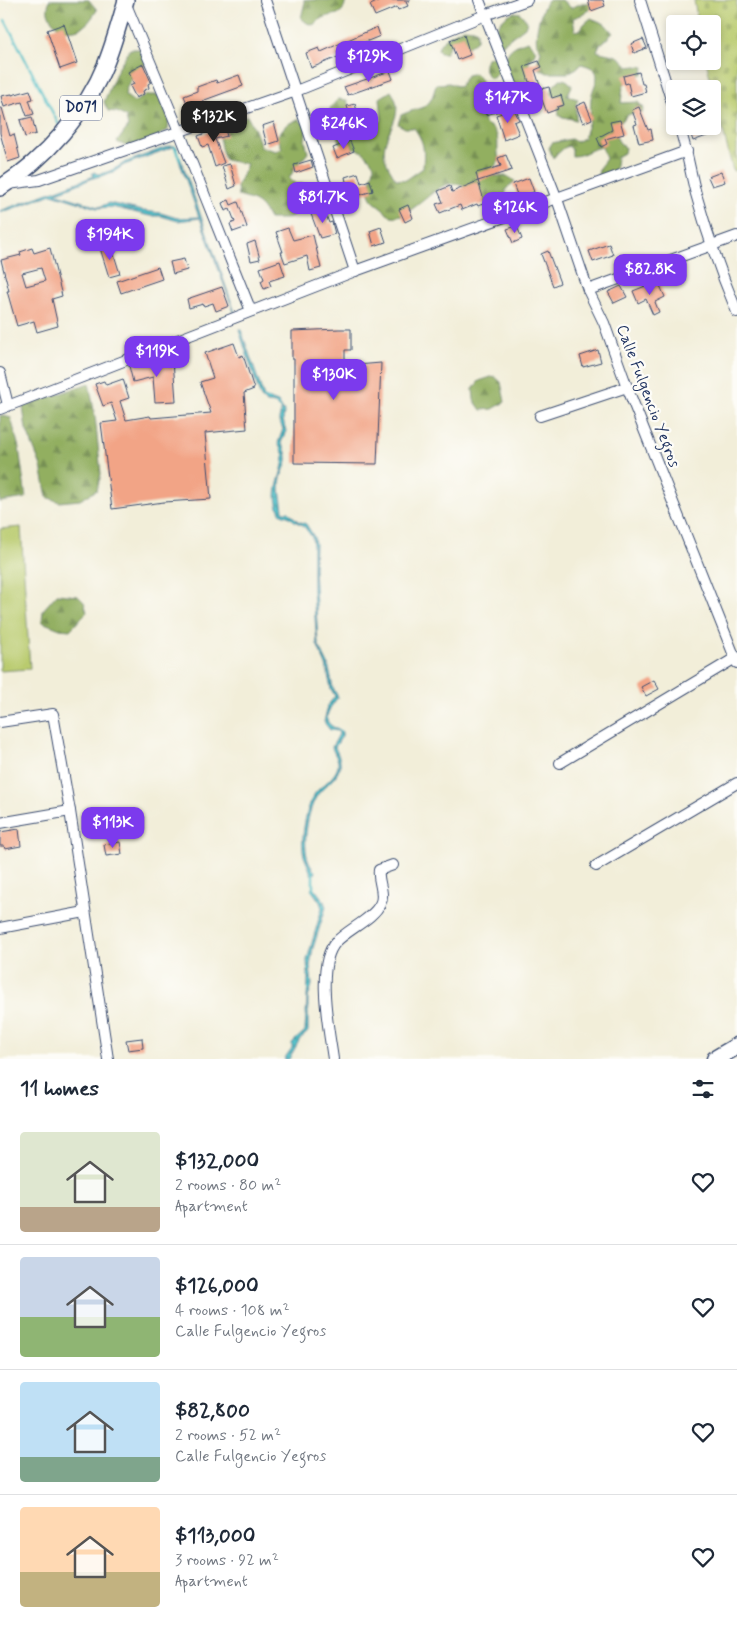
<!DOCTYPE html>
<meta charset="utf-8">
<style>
body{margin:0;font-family:Mynerve,sans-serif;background:#f2f2f3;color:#1f2937;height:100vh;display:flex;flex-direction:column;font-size:19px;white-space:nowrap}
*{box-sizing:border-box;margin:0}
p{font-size:16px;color:#747a83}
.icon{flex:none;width:28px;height:28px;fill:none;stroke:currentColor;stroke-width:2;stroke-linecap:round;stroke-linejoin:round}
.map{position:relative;height:1059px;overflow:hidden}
.side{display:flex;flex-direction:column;background:#fff;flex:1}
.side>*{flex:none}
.controls{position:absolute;left:666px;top:15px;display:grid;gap:10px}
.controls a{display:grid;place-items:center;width:55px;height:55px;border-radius:5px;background:#fff;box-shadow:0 2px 8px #0003;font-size:25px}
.price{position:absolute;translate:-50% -42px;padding:0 11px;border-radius:10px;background:#7c3aed;color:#fff;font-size:16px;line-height:32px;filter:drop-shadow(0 1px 2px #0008)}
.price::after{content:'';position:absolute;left:50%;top:30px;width:15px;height:11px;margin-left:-8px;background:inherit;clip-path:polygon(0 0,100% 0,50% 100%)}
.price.on{background:#222;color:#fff}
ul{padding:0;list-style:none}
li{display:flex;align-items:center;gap:15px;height:125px;padding:0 20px}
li+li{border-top:1px solid #e0e1e3}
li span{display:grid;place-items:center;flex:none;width:140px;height:100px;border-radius:5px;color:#555}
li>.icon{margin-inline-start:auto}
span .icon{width:60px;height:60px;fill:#fffc;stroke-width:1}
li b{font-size:21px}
h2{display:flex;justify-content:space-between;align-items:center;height:60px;padding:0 20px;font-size:21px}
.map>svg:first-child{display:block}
.forest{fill:url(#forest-firs);stroke:#566f60}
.cemetery{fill:url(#cemetery-stones);stroke:#6a7d66}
.pitch{fill:#b9cb6e;stroke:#6a7d66}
.water{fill:url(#water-rules);stroke:#347692}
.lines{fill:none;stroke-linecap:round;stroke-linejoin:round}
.stream{stroke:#4ebdc5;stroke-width:2.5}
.building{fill:#f2a486;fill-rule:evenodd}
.minor-casing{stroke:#3b4c70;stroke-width:12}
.primary-casing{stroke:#3b4c70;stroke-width:18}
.trunk-casing{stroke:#3b4c70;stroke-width:19}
.minor{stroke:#fff;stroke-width:10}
.primary{stroke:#fff;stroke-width:15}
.trunk{stroke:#fff;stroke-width:16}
.labels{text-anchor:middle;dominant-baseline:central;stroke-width:4.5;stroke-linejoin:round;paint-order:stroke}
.shield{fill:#fdfcf7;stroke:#5f6c8c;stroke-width:1}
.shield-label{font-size:15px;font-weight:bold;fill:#1b2f5e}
.street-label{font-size:16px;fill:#1b2f5e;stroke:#fdfcf7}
</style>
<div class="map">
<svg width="737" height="1059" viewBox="0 0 737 1059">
<defs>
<pattern id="forest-firs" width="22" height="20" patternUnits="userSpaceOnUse" patternTransform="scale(1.25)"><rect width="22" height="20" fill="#92af61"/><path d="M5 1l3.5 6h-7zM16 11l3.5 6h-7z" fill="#768f53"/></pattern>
<pattern id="cemetery-stones" width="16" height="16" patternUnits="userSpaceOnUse" patternTransform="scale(1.25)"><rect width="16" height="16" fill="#b9cb6e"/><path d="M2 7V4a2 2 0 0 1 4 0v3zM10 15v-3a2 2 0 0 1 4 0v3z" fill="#9eaf62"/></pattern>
<pattern id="water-rules" width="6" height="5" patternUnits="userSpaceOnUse" patternTransform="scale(1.25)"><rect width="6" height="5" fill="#4ebdc5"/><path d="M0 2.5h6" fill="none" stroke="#409aa3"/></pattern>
</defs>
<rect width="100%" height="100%" fill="#fdfcf7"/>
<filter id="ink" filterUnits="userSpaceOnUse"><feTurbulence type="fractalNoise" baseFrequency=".02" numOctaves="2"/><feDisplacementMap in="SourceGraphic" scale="10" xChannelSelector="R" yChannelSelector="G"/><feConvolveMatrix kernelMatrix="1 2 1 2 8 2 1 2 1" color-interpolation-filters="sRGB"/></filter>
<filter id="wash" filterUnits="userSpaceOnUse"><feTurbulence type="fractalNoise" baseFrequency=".0096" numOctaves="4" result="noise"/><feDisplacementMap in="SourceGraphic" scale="20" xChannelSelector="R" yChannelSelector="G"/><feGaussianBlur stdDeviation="1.12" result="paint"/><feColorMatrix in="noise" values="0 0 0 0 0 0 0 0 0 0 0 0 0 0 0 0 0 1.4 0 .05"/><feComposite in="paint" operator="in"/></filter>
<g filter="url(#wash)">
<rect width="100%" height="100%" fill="#f2eed9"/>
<!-- forest -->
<g class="forest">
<path d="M49,0h40l8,10c-5,8 -10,16 -19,19 -12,5 -27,-4 -30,-17 -1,-4 1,-9 1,-12z"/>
<path d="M303,0h43c-3,18 -12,13 -23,18 -4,2 -7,5 -10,7l-6,-2 -6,-5 4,-16z"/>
<path d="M548,0h14l9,8 11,-5h7l2,4 -7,7 -11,4 2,13 5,-1 4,-6 7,-6 14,6 8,9 -14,13 -2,5c15,5 23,2 31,16l8,-1 8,1 -1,7 -13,3 -7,9 -2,17 17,-1 6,6 -2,5h-7l-8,2c-4,6 -10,10 -13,17l5,10 6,5 -1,6 -7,4c-1,10 -2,17 -10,23l-9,-4 1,-8 7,-9 -4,-12c-11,1 -17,9 -30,9v-6l-3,-4 -5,2 -11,10 -4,-10 3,-5 19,-4 5,3 8,-4c1,-7 4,-13 6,-19 1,-7 0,-14 1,-21 3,-16 16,-28 -10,-34l-4,4 -9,5h-21l-11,-6 5,-16c-1,-3 -3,-5 -4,-7 -3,-10 4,-37 11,-44z"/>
<path d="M514,12l6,1 7,8 -2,6 -25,19 -6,-11c3,-10 9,-19 20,-23z"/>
<path d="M463,28l11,1 3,2v9l-9,7 -14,-4 -5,3 -3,7h-6l-2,-4c3,-11 15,-15 25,-21z"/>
<path d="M528,41l8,9 -2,5 -5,6c-1,15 2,20 -13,29 -11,-3 -13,-10 -13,-20l-5,2 -5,6h-4c-6,-8 -5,-12 -2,-20l8,-3 6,4 5,-2c4,-10 12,-13 22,-16z"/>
<path d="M130,49h12l4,16c-10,15 -17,9 -21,30l9,7 13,-7h12l10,24 -1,11 -14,8 -26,9 -11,-5 11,-15 -2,-10 -9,-5 -9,-1 -4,-9 14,-34z"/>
<path d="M475,73c5,5 8,9 7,18l-6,5v9l7,9 1,9c20,10 11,19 15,37l-6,9v7h14l8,5 -9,8 -1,12 -7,8h-9c-5,-10 -11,-17 -21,-21 -7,-3 -14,-6 -22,-3 -15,4 -43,41 -59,29 -2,-2 -3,-5 -5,-6 -6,-5 -13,-8 -13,-17 -1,-9 5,-17 5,-26 -10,-15 -15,-17 -33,-19l-3,-11v-12l-6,-7 -2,-8 8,-9 9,1 3,9 7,1 10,7 1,8 8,1 6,-6 -2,-22 11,-7c18,26 -12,42 -6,67 2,7 7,15 11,21l10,1 17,-12c1,-18 2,-25 -9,-40h-9l-7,-4 3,-9c22,-10 29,-3 35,-31l13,-1 10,4 8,-12z"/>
<path d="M560,79c6,0 9,2 12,7l-5,10 11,3 -2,5v16l-17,-4 -1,-13 -7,-10 2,-7z"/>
<path d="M247,116l8,14 6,17 15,4 6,-3 -5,-12 9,-11 12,-6 9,7 -2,14 3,13 -13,15 -6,11 7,5h14l12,7v9l-36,19h-17c-9,-17 -13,-18 -31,-23l-1,-10 10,-22 -22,-4c-5,-13 -11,-33 6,-40 4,-3 11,-3 16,-4z"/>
<polygon points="494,376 501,382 505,402 493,409 481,410 474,400 473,389 479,381"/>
<polygon points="89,383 95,416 101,474 97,490 80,500 59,502 47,497 41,466 26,429 23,407"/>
<polygon points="0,415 11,418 19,448 26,498 0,502"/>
<polygon points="57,594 78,596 84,602 87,612 70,630 60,629 42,622 43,610"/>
</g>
<!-- cemetery -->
<polygon class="cemetery" points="694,0 737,0 737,170 733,171 706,61 712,61 712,24 698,24"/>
<!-- pitch -->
<polygon class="pitch" points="21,527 30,669 0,671 0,529"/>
<!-- water -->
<g class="water">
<path d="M169,146h6l3,2 -5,-1 -49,18 -9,6 -13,5 -6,1 -41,16 44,14 10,-4 34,8 18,2 16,5 22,-1 -21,-60h2l56,158h-1l-35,-97 -22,3 -17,-5h-11l-38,-9 -15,1 -45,-14 -52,19v-2l94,-35 -2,-3 3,-1 2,2c9,0 20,-6 27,-11z"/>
<path d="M239,330h2l23,67 14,5 6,10 -1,8 3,11 -5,12c14,20 0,23 -1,42 0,8 2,16 3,25v2h6l9,9 8,3 8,13 1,7 -1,24 4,76 10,20 5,24 5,9c-5,7 -18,22 -6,29 4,3 6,1 10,6v4l-7,11c2,6 6,12 5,18 -1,12 -14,19 -21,28 -11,13 -16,47 -12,63 1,7 5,12 9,17l-5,1c-2,-7 -5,-12 -7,-18 -4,-16 2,-51 12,-64 7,-8 24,-17 22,-31 -1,-4 -5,-9 -6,-14l7,-13 -1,-3 -8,-1 -6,-8 4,-17 7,-9 -4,-7 -5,-24 -9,-21 -4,-53v-46l-1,-8 -9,-12 -7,-3 -6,-5 -9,-3c-12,-22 2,-37 3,-57 0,-5 -5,-10 -6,-14l5,-14 -4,-9 2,-10 -6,-6 -8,-1 -6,-5z"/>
<polygon points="311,889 315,889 324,901 326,907 313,948 310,966 312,985 308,998 308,1031 307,1033 300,1039 289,1059 284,1059 292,1048 292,1043 305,1031 308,980 307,960 322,908 320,902"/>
</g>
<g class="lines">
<!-- stream -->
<g class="stream">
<polyline points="5,20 59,125"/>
<polyline points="175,147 180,160"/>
<polyline points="313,871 313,891"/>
</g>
</g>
<g id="blocks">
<!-- building -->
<g class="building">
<polygon points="382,0 411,0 406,2 408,6 398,10 397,7 375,16 370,5"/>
<polygon points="588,0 603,0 605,6 591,11"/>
<polygon points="64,24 77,63 60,69 47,30"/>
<polygon points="377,27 380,36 363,43 365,46 311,68 306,53 319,48 321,52"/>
<polygon points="464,35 470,55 457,60 450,40"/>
<polygon points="643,39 647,48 634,53 631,44"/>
<polygon points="539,61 542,67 535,70 541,89 549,87 552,98 561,95 564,105 557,107 558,109 547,113 542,100 536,101 531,82 529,82 524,66"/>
<polygon points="143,64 151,82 148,84 149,88 143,91 144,94 136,98 130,86 134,84 128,72"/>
<polygon points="390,71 393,79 348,95 344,87"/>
<polygon points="639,72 642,84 644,84 646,92 631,96 628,83 625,84 623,76"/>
<polygon points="239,75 243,86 202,101 203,105 190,110 184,96 197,91 197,87 216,80 217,83"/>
<polygon points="30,90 33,99 29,100 34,114 27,116 22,102 4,107 1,96 12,94 12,95"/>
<polygon points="496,100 500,111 486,115 482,105"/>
<polygon points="585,102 592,119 583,123 576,106"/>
<polygon points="355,104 360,121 352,123 347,106"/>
<polygon points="639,107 648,130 651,129 653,140 639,143 634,125 637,124 632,110"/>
<polygon points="0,108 2,108 10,136 14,134 20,158 8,162 0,133"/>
<polygon points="514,109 519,120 514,122 519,134 504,140 496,115"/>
<polygon points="32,117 36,134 25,137 20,120"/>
<polygon points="620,120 624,134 605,139 607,144 601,147 597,138 612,130 610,122"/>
<polygon points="274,122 279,141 267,145 262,126"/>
<polygon points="223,124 227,136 215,139 224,163 215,167 208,145 202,147 198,136 216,129 215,127"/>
<polygon points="707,126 709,126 712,134 693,141 690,132"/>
<polygon points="350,141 354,151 337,158 333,148"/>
<polygon points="506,155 512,170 478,181 476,173 501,166 498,158"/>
<polygon points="311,160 313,167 296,173 294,165"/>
<polygon points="230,164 236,186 229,189 222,166"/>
<polygon points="721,172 725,182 712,186 708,177"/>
<polygon points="358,173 361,183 370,180 373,191 356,196 352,184 347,186 345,177"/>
<polygon points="529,178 534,192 518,197 513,184"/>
<polygon points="478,181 485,203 478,206 477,204 462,210 460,205 440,213 436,204 443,202 438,191 450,186 452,192"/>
<polygon points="229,200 231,205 238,202 247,227 233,232 230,224 235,222 230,209 225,211 222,203"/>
<polygon points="408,205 413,218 405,222 399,209"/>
<polygon points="324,209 329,223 332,222 335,234 320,238 311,214"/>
<polygon points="517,226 522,239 513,243 507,229"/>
<polygon points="381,227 386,242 374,246 370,231"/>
<polygon points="288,228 293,240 313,235 321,268 310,271 307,256 285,263 281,252 283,252 276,232"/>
<polygon points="255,241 260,259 251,261 247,244"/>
<polygon points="609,244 613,255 593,262 589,251"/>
<polygon points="111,245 120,274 109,277 100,248"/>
<path d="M32,248l2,5 16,-5 12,48 -10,3 6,27 -21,6 -3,-11 -17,5 -10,-35h2l-8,-31 20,-5 -1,-3zM41,268l4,13 -19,5 -4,-13z"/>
<polygon points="548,251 560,283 553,286 541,254"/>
<polygon points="184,259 187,270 173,274 170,262"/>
<polygon points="280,261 285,276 269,281 271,286 264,289 261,281 264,279 260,268"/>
<polygon points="158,267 162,279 121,293 117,281"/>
<polygon points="658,281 665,297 655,302 659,312 653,315 646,299 638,303 633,291"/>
<polygon points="621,286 627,297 614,303 608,292"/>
<polygon points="222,287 229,306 216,311 213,303 204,306 203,304 189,308 187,299"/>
<polygon points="339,329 351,329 351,350 345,350 345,366 381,363 377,464 294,463 294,359 292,359 292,331"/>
<polygon points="234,343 239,357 243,355 254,389 244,393 247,429 205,433 211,499 164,502 112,509 101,423 117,421 111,403 103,406 95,384 104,381 106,385 123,379 129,398 120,401 126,420 150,416 151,418 211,413 200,382 213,378 205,353"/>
<polygon points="598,350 601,362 583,367 580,356"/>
<polygon points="173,360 176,401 155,402 153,377 133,382 129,366 144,361"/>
<polygon points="654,680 659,689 646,696 641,687"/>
<polygon points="19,829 21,846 5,849 4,846 0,846 0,832"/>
<polygon points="120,842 122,854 106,856 104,845"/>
<polygon points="142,1038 143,1048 128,1050 126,1040"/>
</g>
</g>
</g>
<g filter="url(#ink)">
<use href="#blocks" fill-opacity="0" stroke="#3b4c70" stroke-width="1"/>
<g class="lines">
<defs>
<g id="minor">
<polyline points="265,0 355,271"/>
<polyline points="479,0 557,199 588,290 604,323 627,387 737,663"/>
<polyline points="640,0 675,112"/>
<polyline points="125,2 179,131 251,311"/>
<path d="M679,126c8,23 11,46 17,68 11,40 25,80 41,118"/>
<polyline points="8,184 39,180 296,91 485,15 527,0"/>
<polyline points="588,290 737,236"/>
<polyline points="0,373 8,405"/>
<polyline points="0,409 355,271 687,151"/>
<polyline points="540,416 627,387"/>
<polyline points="0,722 53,714 70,811 108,1059"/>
<polyline points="560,763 737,657"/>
<polyline points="0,823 70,811"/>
<polyline points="596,866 737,783"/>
<polyline points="0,928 85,912"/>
<path d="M333,1059c-4,-29 -18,-95 3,-117 11,-12 38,-24 44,-38 6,-10 -3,-23 -1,-34l14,-5"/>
</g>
<path id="primary" d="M0,188c45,-29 86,-75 106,-125 8,-20 14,-42 20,-63"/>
<polyline id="trunk" points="715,1059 737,1046"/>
</defs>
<!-- minor casing -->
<use href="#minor" class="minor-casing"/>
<!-- primary casing -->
<use href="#primary" class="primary-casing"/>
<!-- trunk casing -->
<use href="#trunk" class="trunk-casing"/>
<!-- minor -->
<use href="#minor" class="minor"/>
<!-- primary -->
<use href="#primary" class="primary"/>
<!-- trunk -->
<use href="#trunk" class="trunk"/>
</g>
</g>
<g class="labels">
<!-- shield labels -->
<rect class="shield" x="60" y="95.5" width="42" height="25" rx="4"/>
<g class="shield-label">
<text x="81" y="108">D071</text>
</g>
<!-- street labels -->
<g class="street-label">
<text transform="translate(648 396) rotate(69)">Calle Fulgencio Yegros</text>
</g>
</g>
</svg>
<div class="controls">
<a><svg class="icon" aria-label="locate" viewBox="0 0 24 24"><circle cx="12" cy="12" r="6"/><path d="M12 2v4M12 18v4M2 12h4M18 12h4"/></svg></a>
<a><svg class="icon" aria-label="layers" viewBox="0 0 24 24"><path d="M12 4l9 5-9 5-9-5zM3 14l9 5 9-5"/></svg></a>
</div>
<b class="price" style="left:369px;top:83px">$129K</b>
<b class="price" style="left:508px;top:124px">$147K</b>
<b class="price on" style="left:214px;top:143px">$132K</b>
<b class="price" style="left:344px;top:150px">$246K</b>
<b class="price" style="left:323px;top:224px">$81.7K</b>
<b class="price" style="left:515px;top:234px">$126K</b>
<b class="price" style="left:110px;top:261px">$194K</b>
<b class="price" style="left:650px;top:296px">$82.8K</b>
<b class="price" style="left:157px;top:378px">$119K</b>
<b class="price" style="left:334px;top:401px">$130K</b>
<b class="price" style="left:113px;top:849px">$113K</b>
</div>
<section class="side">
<h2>11 homes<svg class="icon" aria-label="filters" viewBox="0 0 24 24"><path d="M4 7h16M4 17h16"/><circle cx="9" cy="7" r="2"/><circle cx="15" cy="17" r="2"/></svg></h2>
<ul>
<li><span style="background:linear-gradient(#dfe7d0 75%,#b9a48a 0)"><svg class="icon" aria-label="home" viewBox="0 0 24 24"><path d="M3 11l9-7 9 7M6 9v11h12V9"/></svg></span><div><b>$132,000</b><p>2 rooms · 80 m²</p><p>Apartment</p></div><svg class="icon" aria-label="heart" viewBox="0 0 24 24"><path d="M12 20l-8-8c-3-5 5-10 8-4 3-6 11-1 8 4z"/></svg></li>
<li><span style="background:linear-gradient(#c9d6e8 60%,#8fb573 0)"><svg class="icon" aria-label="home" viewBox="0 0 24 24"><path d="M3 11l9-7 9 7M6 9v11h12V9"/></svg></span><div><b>$126,000</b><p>4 rooms · 108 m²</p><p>Calle Fulgencio Yegros</p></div><svg class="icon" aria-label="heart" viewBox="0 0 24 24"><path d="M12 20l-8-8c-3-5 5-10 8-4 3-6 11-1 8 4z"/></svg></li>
<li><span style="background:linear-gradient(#bfe0f5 75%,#7fa58c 0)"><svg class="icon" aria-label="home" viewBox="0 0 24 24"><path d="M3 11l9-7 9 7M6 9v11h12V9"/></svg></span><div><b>$82,800</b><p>2 rooms · 52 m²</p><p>Calle Fulgencio Yegros</p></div><svg class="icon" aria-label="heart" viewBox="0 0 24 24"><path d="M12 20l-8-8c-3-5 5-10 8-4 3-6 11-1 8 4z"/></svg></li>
<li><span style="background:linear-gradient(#ffd9b3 65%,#c2b280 0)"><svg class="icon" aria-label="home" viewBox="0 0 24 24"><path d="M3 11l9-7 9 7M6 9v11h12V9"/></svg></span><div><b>$113,000</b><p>3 rooms · 92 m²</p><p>Apartment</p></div><svg class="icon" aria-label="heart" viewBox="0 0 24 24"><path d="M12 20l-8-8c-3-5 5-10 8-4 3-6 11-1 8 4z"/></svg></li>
</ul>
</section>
